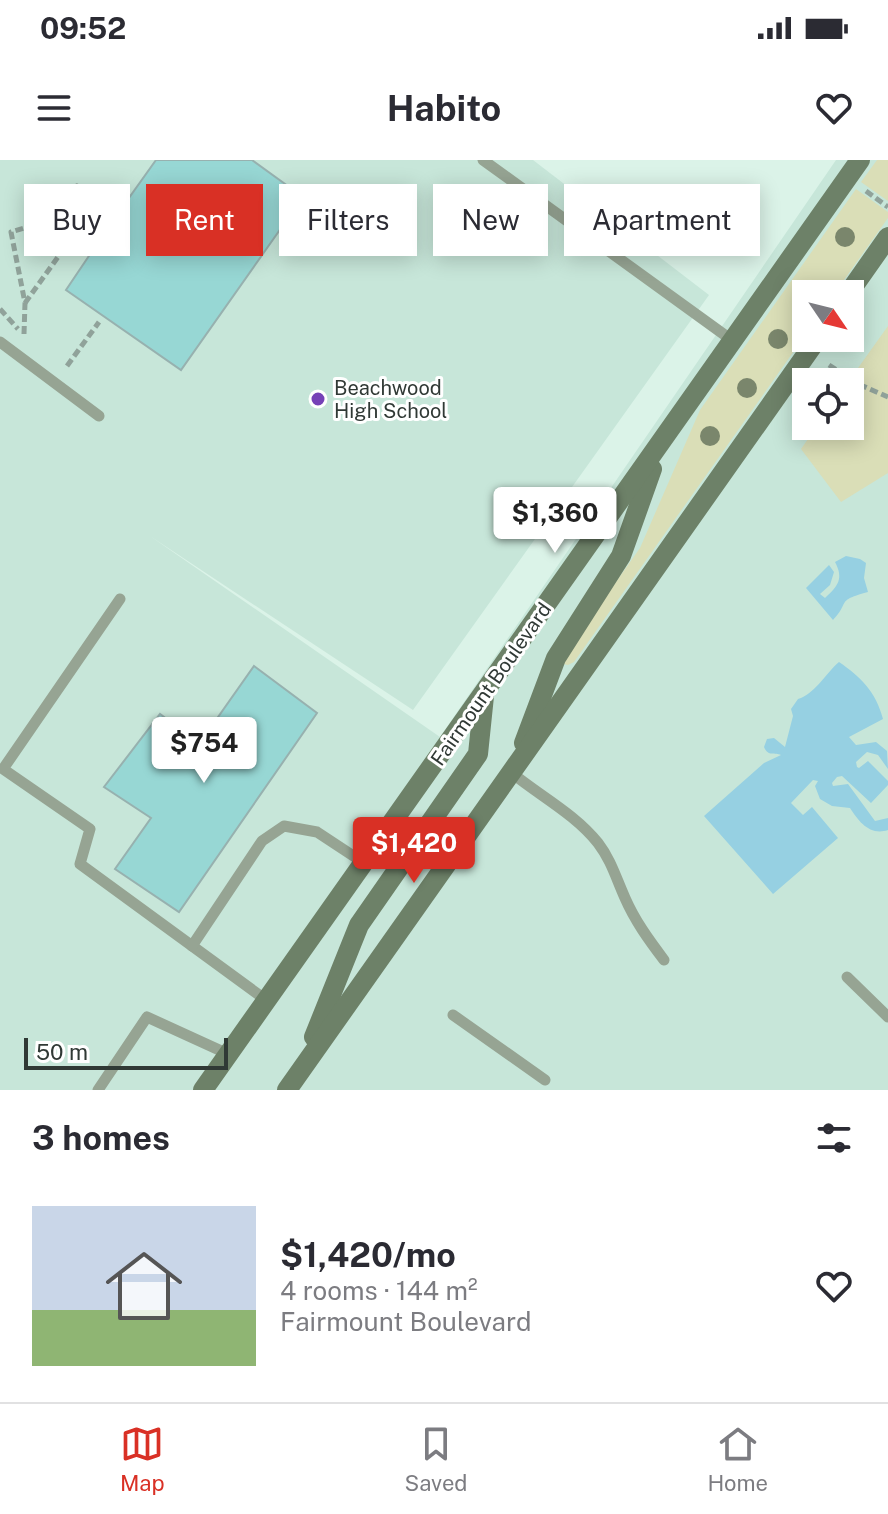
<!DOCTYPE html>
<meta charset="utf-8">
<style>
body{margin:0;font-family:"Public Sans",sans-serif;background:#f2f2f3;color:#2b2b33;height:100vh;display:flex;flex-direction:column;font-size:30px;white-space:nowrap}
*{box-sizing:border-box;margin:0}
p{font-size:26px;color:#7c7c81}
.icon{flex:none;width:44px;height:44px;fill:none;stroke:currentColor;stroke-width:2;stroke-linecap:round;stroke-linejoin:round}
.map{position:relative;height:930px;overflow:hidden}
.panel{display:flex;flex-direction:column;background:#fff;flex:1}
.panel>*{flex:none}
.hud{position:absolute;left:24px;top:24px;width:840px;height:72px;display:flex;gap:16px}
.needle{width:52px;rotate:125deg}
.fabs{position:absolute;left:792px;top:120px;display:grid;gap:16px}
.fabs a{display:grid;place-items:center;width:72px;height:72px;border-radius:0px;background:#fff;box-shadow:0 4px 20px #0003;font-size:40px}
.scale{position:absolute;left:24px;bottom:20px;width:204px;box-sizing:border-box;padding-left:8px;border:4px solid #303935;border-top:0;font-size:22px;line-height:28px;white-space:nowrap;color:#303935;-webkit-text-stroke:6px #fff;paint-order:stroke}
.price{position:absolute;translate:-50% -68px;padding:0 18px;border-radius:8px;background:#fff;color:#222;font-size:26px;line-height:52px;filter:drop-shadow(0 2px 4px #0008)}
.price::after{content:'';position:absolute;left:50%;top:48px;width:24px;height:18px;margin-left:-12px;background:inherit;clip-path:polygon(0 0,100% 0,50% 100%)}
.price.on{background:#d93025;color:#fff}
ul{padding:0;list-style:none}
li{display:flex;align-items:center;gap:24px;height:200px;padding:0 32px}
li+li{border-top:2px solid #e1e1e2}
li span{display:grid;place-items:center;flex:none;width:224px;height:160px;border-radius:0px;color:#555}
li>.icon{margin-inline-start:auto}
span .icon{width:96px;height:96px;fill:#fffc;stroke-width:1}
li b{font-size:34px}
h2{display:flex;justify-content:space-between;align-items:center;height:96px;padding:0 32px;font-size:34px}
.tag{padding:0 28px;border-radius:0px;background:#fff;box-shadow:0 4px 20px #0003;font-size:28px;line-height:72px}
.tag.on{background:#d93025;color:#fff}
.status{display:flex;justify-content:space-between;align-items:center;height:56px;padding:0 40px;background:#fff;direction:ltr}
.status svg{height:22px;fill:currentColor}
header{display:flex;justify-content:space-between;align-items:center;height:104px;padding:0 32px;background:#fff;font-size:36px;font-weight:700}
.dock{display:flex;justify-content:space-around;align-items:center;height:112px;border-top:2px solid #e1e1e2;background:#fff;font-size:22px;color:#7c7c81}
.dock a{display:grid;justify-items:center;gap:4px}
.dock .on{color:#d93025}
.map>svg:first-child{display:block}
.built{fill:#c7e6d9;fill-rule:evenodd}
.green{fill:#dadeb7}
.water{fill:#96d0e2}
.building{fill:#97d7d4;stroke:#97b1af;stroke-width:2}
.lines{fill:none;stroke-linecap:round;stroke-linejoin:round}
.path{stroke:#90a29a;stroke-width:5;stroke-dasharray:8 4;stroke-linecap:butt}
.lane{stroke:#96a493;stroke-width:11}
.secondary{stroke:#6d8168;stroke-width:20}
.tree{fill:#7a866c}
.poi-dot{fill:#7641b7;stroke:#fff;stroke-width:3}
.labels{text-anchor:middle;dominant-baseline:central;stroke-width:6;stroke-linejoin:round;paint-order:stroke}
.poi-label{font-size:20px;fill:#303935;stroke:#fff;text-anchor:start}
.street-label{font-size:20px;fill:#303935;stroke:#fff}
</style>
<div class="status"><b>09:52</b><svg viewBox="0 0 49 12"><path d="M0 12V9h3v3zM5 12V6h3v6zM10 12V3h3v9zM15 12V0h3v12zM26 1h20v11H26zM47 4h2v5h-2z"/></svg></div>
<header><svg class="icon" aria-label="menu" viewBox="0 0 24 24"><path d="M4 6h16M4 12h16M4 18h16"/></svg>Habito<svg class="icon" aria-label="heart" viewBox="0 0 24 24"><path d="M12 20l-8-8c-3-5 5-10 8-4 3-6 11-1 8 4z"/></svg></header>
<div class="map">
<svg width="888" height="930" viewBox="0 0 888 930">
<rect width="100%" height="100%" fill="#dbf3e8"/>
<!-- built -->
<path class="built" d="M0,0h533l176,135 -296,415 -263,-174 290,201 396,-577h52v930h-888zM806,134h44v44h-44zM806,222h44v44h-44z"/>
<!-- green -->
<g class="green">
<polygon points="877,0 888,0 888,41 861,22"/>
<polygon points="856,29 888,52 888,58 834,134 806,134 806,174 574,502 568,505 563,504 567,491 640,388 700,250"/>
<polygon points="888,166 888,313 841,342 801,289 817,266 850,266 850,222 848,222"/>
</g>
<!-- water -->
<g class="water">
<path d="M846,396l14,3 6,4 -2,15 4,14c-33,9 -17,9 -35,28l-27,-32 23,-23 5,7 -4,13 -10,9 5,4c13,-12 19,-19 10,-36z"/>
<path d="M839,502c22,15 37,30 44,57l-34,18 7,8 20,-3 11,9 1,18 -10,-14 -11,-3 -11,10 1,5 2,1 9,-7 20,20v4l-17,18 -29,-27 -5,1 -5,6 1,3 15,-2 27,37 13,-3v12c-18,6 -29,-8 -38,-22l-18,-2 -12,-7 -5,-13 3,-5 -5,-1 -22,23 12,12 9,-8 26,31 -65,56 -69,-78 60,-53 17,-8c-6,-3 -13,2 -17,-8l3,-8 7,-1 11,9 8,-31 -2,-7 7,-10c17,-5 27,-25 41,-37z"/>
</g>
<!-- building -->
<g class="building">
<polygon points="156,0 252,0 303,37 181,210 66,130 101,78 66,52 81,31 116,56"/>
<polygon points="254,506 317,553 179,752 115,709 151,658 104,627 160,554 199,584"/>
</g>
<g class="lines">
<!-- path -->
<g class="path">
<polyline points="866,31 888,47"/>
<polyline points="25,143 78,69 57,54 77,26 118,54"/>
<polyline points="0,149 18,169"/>
<polyline points="24,174 25,143 11,72 61,57"/>
<polyline points="829,205 856,223 888,237"/>
<polyline points="67,206 99,162"/>
</g>
<!-- lane -->
<g class="lane">
<polyline points="483,0 733,181"/>
<polyline points="0,182 99,256"/>
<polyline points="120,439 3,609 90,669 80,704 266,840"/>
<path d="M512,613c28,23 63,41 86,70 13,17 18,35 27,55 10,23 24,42 39,62"/>
<polyline points="192,786 262,681 284,666 317,672 364,703"/>
<polyline points="847,817 888,857"/>
<polyline points="453,855 545,920"/>
<polyline points="98,930 147,857 228,894"/>
</g>
<!-- secondary -->
<g class="secondary">
<polyline points="848,134 888,77"/>
<polyline points="524,583 556,498 621,396 652,309"/>
<polyline points="314,877 359,765 478,594 484,536"/>
<polyline points="203,930 860,0"/>
<polyline points="287,930 818,178"/>
</g>
</g>
<!-- trees -->
<g class="tree">
<circle cx="845" cy="77" r="10"/>
<circle cx="778" cy="179" r="10"/>
<circle cx="747" cy="228" r="10"/>
<circle cx="710" cy="276" r="10"/>
</g>
<!-- markers -->
<circle class="poi-dot" cx="318" cy="239" r="8"/>
<g class="labels">
<!-- poi labels -->
<g class="poi-label">
<text x="334" y="228">Beachwood<tspan x="334" dy="23">High School</tspan></text>
</g>
<!-- street labels -->
<g class="street-label">
<text transform="translate(491 524) rotate(-55)">Fairmount Boulevard</text>
</g>
</g>
</svg>
<div class="fabs">
<a><svg class="needle" viewBox="-14 -14 28 28"><path d="M0-13l5 13h-10z" fill="#e53935"/><path d="M0 13l5-13h-10z" fill="#7c7c81"/></svg></a>
<a><svg class="icon" aria-label="locate" viewBox="0 0 24 24"><circle cx="12" cy="12" r="6"/><path d="M12 2v4M12 18v4M2 12h4M18 12h4"/></svg></a>
</div>
<div class="scale">50 m</div>
<b class="price" style="left:555px;top:395px">$1,360</b>
<b class="price" style="left:204px;top:625px">$754</b>
<b class="price on" style="left:414px;top:725px">$1,420</b>
<div class="hud">
<a class="tag">Buy</a>
<a class="tag on">Rent</a>
<a class="tag">Filters</a>
<a class="tag">New</a>
<a class="tag">Apartment</a>
</div>
</div>
<section class="panel">
<h2>3 homes<svg class="icon" aria-label="filters" viewBox="0 0 24 24"><path d="M4 7h16M4 17h16"/><circle cx="9" cy="7" r="2"/><circle cx="15" cy="17" r="2"/></svg></h2>
<ul>
<li><span style="background:linear-gradient(#c9d6e8 65%,#8fb573 0)"><svg class="icon" aria-label="home" viewBox="0 0 24 24"><path d="M3 11l9-7 9 7M6 9v11h12V9"/></svg></span><div><b>$1,420/mo</b><p>4 rooms · 144 m²</p><p>Fairmount Boulevard</p></div><svg class="icon" aria-label="heart" viewBox="0 0 24 24"><path d="M12 20l-8-8c-3-5 5-10 8-4 3-6 11-1 8 4z"/></svg></li>
</ul>
</section>
<nav class="dock">
<a class="on"><svg class="icon" aria-label="map" viewBox="0 0 24 24"><path d="M3 6l6-2 6 2 6-2v14l-6 2-6-2-6 2zM9 4v14M15 6v14"/></svg>Map</a>
<a><svg class="icon" aria-label="saved" viewBox="0 0 24 24"><path d="M7 4h10v16l-5-4-5 4z"/></svg>Saved</a>
<a><svg class="icon" aria-label="home" viewBox="0 0 24 24"><path d="M3 11l9-7 9 7M6 9v11h12V9"/></svg>Home</a>
</nav>
